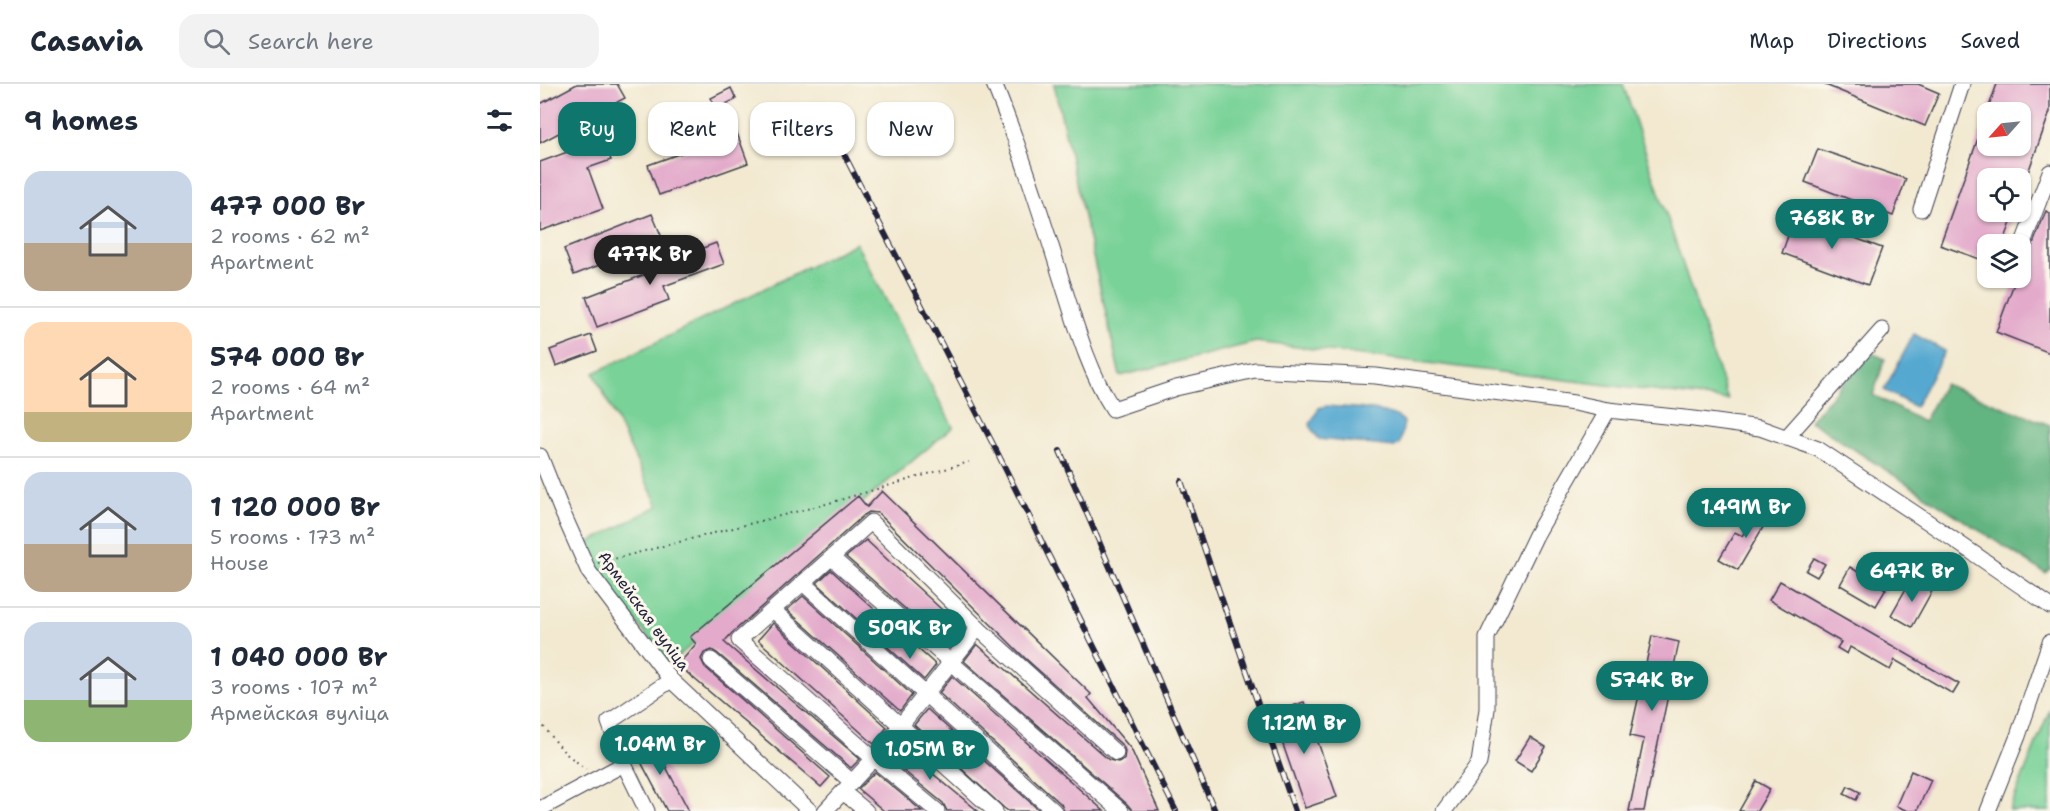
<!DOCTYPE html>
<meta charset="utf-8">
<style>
body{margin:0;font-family:"Shantell Sans",sans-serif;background:#f2f2f3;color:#1f2937;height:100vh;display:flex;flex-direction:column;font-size:22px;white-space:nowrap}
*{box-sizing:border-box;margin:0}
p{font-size:20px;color:#747a83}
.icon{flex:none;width:33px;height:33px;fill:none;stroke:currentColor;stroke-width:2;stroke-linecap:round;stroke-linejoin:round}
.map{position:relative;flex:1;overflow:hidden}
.panel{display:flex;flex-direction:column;background:#fff;width:540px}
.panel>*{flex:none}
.hud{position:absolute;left:18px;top:18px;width:570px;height:54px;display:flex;gap:12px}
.needle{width:39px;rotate:243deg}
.buttons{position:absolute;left:1437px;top:18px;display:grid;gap:12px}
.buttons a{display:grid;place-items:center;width:54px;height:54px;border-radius:12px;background:#fff;box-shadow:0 2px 4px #0004;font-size:30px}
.price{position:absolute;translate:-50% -51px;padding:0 14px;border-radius:21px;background:#0f766e;color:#fff;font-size:20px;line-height:39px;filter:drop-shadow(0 2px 3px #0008)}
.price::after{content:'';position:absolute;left:50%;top:36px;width:18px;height:14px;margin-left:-9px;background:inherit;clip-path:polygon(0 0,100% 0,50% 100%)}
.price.active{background:#222;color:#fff}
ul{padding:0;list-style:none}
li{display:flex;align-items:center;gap:18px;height:150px;padding:0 24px}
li+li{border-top:2px solid #e0e1e3}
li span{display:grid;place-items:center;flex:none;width:168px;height:120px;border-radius:18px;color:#555}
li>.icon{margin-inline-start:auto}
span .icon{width:72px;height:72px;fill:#fffc;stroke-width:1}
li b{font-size:26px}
h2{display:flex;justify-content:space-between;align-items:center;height:72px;padding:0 24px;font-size:26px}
.tag{padding:0 21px;border-radius:18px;background:#fff;box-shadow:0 2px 4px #0004;font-size:21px;line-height:54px}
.tag.active{background:#0f766e;color:#fff}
header{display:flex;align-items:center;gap:36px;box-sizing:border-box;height:84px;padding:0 30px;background:#fff;border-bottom:2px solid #e0e1e3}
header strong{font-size:28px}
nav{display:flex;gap:33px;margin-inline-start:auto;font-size:21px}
.search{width:420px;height:54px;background:#f2f2f3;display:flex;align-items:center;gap:15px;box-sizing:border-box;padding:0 21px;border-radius:18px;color:#747a83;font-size:22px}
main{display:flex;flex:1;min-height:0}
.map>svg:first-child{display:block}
.green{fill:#79d298;stroke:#4e7a6a;stroke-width:1.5}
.forest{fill:#62b480;stroke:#426b5e;stroke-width:1.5}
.water{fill:#55a8d0;stroke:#3c6586;stroke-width:1.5}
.building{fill:#e3aacb}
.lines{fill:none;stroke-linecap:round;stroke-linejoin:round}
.minor-casing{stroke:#414051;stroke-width:17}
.path{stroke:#414051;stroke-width:2;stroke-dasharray:1.5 4.5;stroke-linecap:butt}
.minor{stroke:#fff;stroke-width:15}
.rail-casing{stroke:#22223b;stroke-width:6}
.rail{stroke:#fbf7ec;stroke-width:4;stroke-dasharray:11;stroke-linecap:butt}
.labels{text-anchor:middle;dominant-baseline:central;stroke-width:6;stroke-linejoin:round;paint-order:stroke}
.street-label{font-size:16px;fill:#22223b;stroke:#fbf7ec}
</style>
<header>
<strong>Casavia</strong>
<div class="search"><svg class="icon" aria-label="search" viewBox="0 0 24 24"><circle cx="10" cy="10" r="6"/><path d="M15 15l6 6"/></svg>Search here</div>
<nav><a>Map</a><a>Directions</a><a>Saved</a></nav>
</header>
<main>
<section class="panel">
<h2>9 homes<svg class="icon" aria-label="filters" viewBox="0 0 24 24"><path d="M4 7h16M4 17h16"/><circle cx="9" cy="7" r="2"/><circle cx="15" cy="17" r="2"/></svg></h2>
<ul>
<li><span style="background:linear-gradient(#c9d6e8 60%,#b9a48a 0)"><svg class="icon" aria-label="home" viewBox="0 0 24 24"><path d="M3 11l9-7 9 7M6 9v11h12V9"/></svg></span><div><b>477 000 Br</b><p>2 rooms · 62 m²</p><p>Apartment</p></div></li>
<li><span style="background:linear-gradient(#ffd9b3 75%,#c2b280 0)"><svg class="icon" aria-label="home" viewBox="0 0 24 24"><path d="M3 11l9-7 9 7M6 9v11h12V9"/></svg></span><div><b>574 000 Br</b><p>2 rooms · 64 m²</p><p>Apartment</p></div></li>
<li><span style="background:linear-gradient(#c9d6e8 60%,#b9a48a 0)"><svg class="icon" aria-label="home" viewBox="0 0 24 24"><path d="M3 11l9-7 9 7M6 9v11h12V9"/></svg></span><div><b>1 120 000 Br</b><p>5 rooms · 173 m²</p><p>House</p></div></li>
<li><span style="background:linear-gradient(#c9d6e8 65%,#8fb573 0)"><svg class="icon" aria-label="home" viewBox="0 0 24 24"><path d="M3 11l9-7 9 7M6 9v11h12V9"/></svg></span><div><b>1 040 000 Br</b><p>3 rooms · 107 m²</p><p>Армейская вуліца</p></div></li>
</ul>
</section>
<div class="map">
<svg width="1510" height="727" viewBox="0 0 1510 727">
<rect width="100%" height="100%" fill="#fbf7ec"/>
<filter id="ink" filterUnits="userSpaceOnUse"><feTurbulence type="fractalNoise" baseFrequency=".0167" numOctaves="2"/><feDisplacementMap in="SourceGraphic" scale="12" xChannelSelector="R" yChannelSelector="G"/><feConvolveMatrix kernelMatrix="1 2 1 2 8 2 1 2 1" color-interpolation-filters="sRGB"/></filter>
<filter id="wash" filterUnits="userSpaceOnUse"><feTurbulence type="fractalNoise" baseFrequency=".008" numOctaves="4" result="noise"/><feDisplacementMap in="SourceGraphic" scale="24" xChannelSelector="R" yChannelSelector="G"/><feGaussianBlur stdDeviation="1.35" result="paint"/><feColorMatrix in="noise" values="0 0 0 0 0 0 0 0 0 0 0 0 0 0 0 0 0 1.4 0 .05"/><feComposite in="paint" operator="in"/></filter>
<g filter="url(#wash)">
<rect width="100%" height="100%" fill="#f2e9d0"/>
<!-- green -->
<g class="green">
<polygon points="514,0 1083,0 1188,316 716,258 580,292"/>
<polygon points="316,159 413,343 129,580 48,476 42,462 118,422 54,289"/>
<polygon points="1510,625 1510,727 1469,727"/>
</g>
<!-- forest -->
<polygon class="forest" points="1329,268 1345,275 1333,311 1383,338 1404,300 1510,341 1510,485 1505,489 1270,337"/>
<!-- water -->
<g class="water">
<polygon points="1374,250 1405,267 1375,323 1344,306"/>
<path d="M787,322c19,2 66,2 77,16l-4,22 -6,3 -75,-8 -7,-9 -2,-6 9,-16z"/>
</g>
<g id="blocks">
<!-- building -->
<g class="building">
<polygon points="37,0 77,0 85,14 0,59 0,20"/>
<polygon points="1283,0 1378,0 1399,9 1385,42"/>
<polygon points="1457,0 1510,0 1510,28 1486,94 1448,94 1448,128 1475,128 1463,160 1448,160 1448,178 1400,161 1446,32 1448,62 1480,62 1480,28 1447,28"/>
<polygon points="191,4 196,15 176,25 171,14"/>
<polygon points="197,49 208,79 119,111 108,81"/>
<polygon points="63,55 71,76 48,84 63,125 0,147 0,78"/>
<polygon points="1278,65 1366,95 1353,132 1265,98"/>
<polygon points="1506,127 1510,129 1510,269 1456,248 1476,194 1480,194 1483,176 1489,170"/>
<polygon points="112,130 123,156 34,191 24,165"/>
<polygon points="1255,132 1342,164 1328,201 1242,169"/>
<polygon points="176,159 184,180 124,202 129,216 57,243 46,213 127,182 126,178"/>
<polygon points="51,251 57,267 16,282 10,266"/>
<polygon points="342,407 551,610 548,614 591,665 619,727 593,727 587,720 424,577 437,560 569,676 578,678 584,675 585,667 583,662 486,575 338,429 329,428 324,431 192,549 184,558 320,675 311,684 177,569 172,566 164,569 161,575 165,583 290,693 281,703 138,581 156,560 150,553 318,412 327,423"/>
<polygon points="1221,419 1233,426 1198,486 1179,475 1195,448 1202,452"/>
<polygon points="326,456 424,546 410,564 306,473"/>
<polygon points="1274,474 1285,480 1277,493 1266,487"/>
<polygon points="1310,483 1346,505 1336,522 1300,501"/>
<polygon points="291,486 396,581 384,596 277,499"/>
<polygon points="1371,496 1392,507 1372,543 1351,531"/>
<polygon points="1240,497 1419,600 1413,610 1355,576 1350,586 1310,563 1307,570 1297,564 1301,558 1229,516"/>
<polygon points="263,512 372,611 360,627 247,526"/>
<polygon points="233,539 347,643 334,660 218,556"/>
<polygon points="1112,552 1139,558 1104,727 1089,727 1104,655 1090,652"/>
<polygon points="412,592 421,600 564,727 524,727 521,720 399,609"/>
<polygon points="764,618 797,713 765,724 732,629"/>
<polygon points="387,625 500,727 468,727 464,724 374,641"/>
<polygon points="110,652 149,727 127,727 92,661"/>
<polygon points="990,653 1006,663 991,687 975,677"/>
<polygon points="358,661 438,727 407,727 403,719 348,674"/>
<polygon points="1371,687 1391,696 1377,727 1368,727 1356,722"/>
<polygon points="335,688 382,727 344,727 318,705"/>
<polygon points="1216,697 1230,705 1217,727 1199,727"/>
<polygon points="1308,702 1320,708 1316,716 1304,710"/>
</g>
</g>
</g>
<g filter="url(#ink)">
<use href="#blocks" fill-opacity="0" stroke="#414051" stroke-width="1.5"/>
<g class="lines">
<defs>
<g id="minor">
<path d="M454,0c26,63 47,129 67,194 14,44 27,92 52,131l63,-21 79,-18 121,6 198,27 34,7 86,9 66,9 58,21 110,73 122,84"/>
<polyline points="1381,125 1422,0"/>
<polyline points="1480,167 1510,88"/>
<polyline points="1246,354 1342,246"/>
<polyline points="0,372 21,425 49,488 131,596 270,727"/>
<polyline points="292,474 581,727"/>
<polyline points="263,499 514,727"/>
<polyline points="233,526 455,727"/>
<polyline points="171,576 312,698"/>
<polyline points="84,680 107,727"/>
<polyline points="303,708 326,727"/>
<polyline points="0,725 84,680 69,638 131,596"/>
<polyline points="285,727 339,669 438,544"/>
<polyline points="397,727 334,675 199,556 331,438 438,544 576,669"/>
<polyline points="904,727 939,679 947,625 947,553 996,451 1068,326"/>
<polyline points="1448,727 1478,652 1510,558"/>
</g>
</defs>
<!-- minor casing -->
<use href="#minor" class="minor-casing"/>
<!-- path -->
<g class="path">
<polyline points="58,479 286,420 429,378"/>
<polyline points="0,638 25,669 46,685"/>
</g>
<!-- minor -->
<use href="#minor" class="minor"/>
<defs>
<g id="rail">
<polyline points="288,39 455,364 636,727"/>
<polyline points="520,367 675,727"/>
<polyline points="641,397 755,727"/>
</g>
</defs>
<!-- rail casing -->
<use href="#rail" class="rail-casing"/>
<!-- rail -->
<use href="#rail" class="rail"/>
</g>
</g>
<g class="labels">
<!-- street labels -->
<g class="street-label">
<text transform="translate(104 527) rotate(54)">Армейская вуліца</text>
</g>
</g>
</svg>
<div class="buttons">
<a><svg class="needle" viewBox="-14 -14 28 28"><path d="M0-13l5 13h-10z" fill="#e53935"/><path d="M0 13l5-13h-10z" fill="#747a83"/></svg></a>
<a><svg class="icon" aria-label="locate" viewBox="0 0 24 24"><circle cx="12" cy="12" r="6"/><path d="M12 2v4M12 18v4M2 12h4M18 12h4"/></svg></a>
<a><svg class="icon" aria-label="layers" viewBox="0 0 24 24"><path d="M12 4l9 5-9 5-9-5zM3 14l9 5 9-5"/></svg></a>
</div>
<b class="price" style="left:1292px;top:166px">768K Br</b>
<b class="price active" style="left:110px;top:202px">477K Br</b>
<b class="price" style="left:1206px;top:455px">1.49M Br</b>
<b class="price" style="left:1372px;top:519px">647K Br</b>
<b class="price" style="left:370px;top:576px">509K Br</b>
<b class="price" style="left:1112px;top:628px">574K Br</b>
<b class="price" style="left:764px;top:671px">1.12M Br</b>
<b class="price" style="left:120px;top:692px">1.04M Br</b>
<b class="price" style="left:390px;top:697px">1.05M Br</b>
<div class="hud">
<a class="tag active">Buy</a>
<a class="tag">Rent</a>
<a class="tag">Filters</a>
<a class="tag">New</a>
</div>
</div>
</main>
